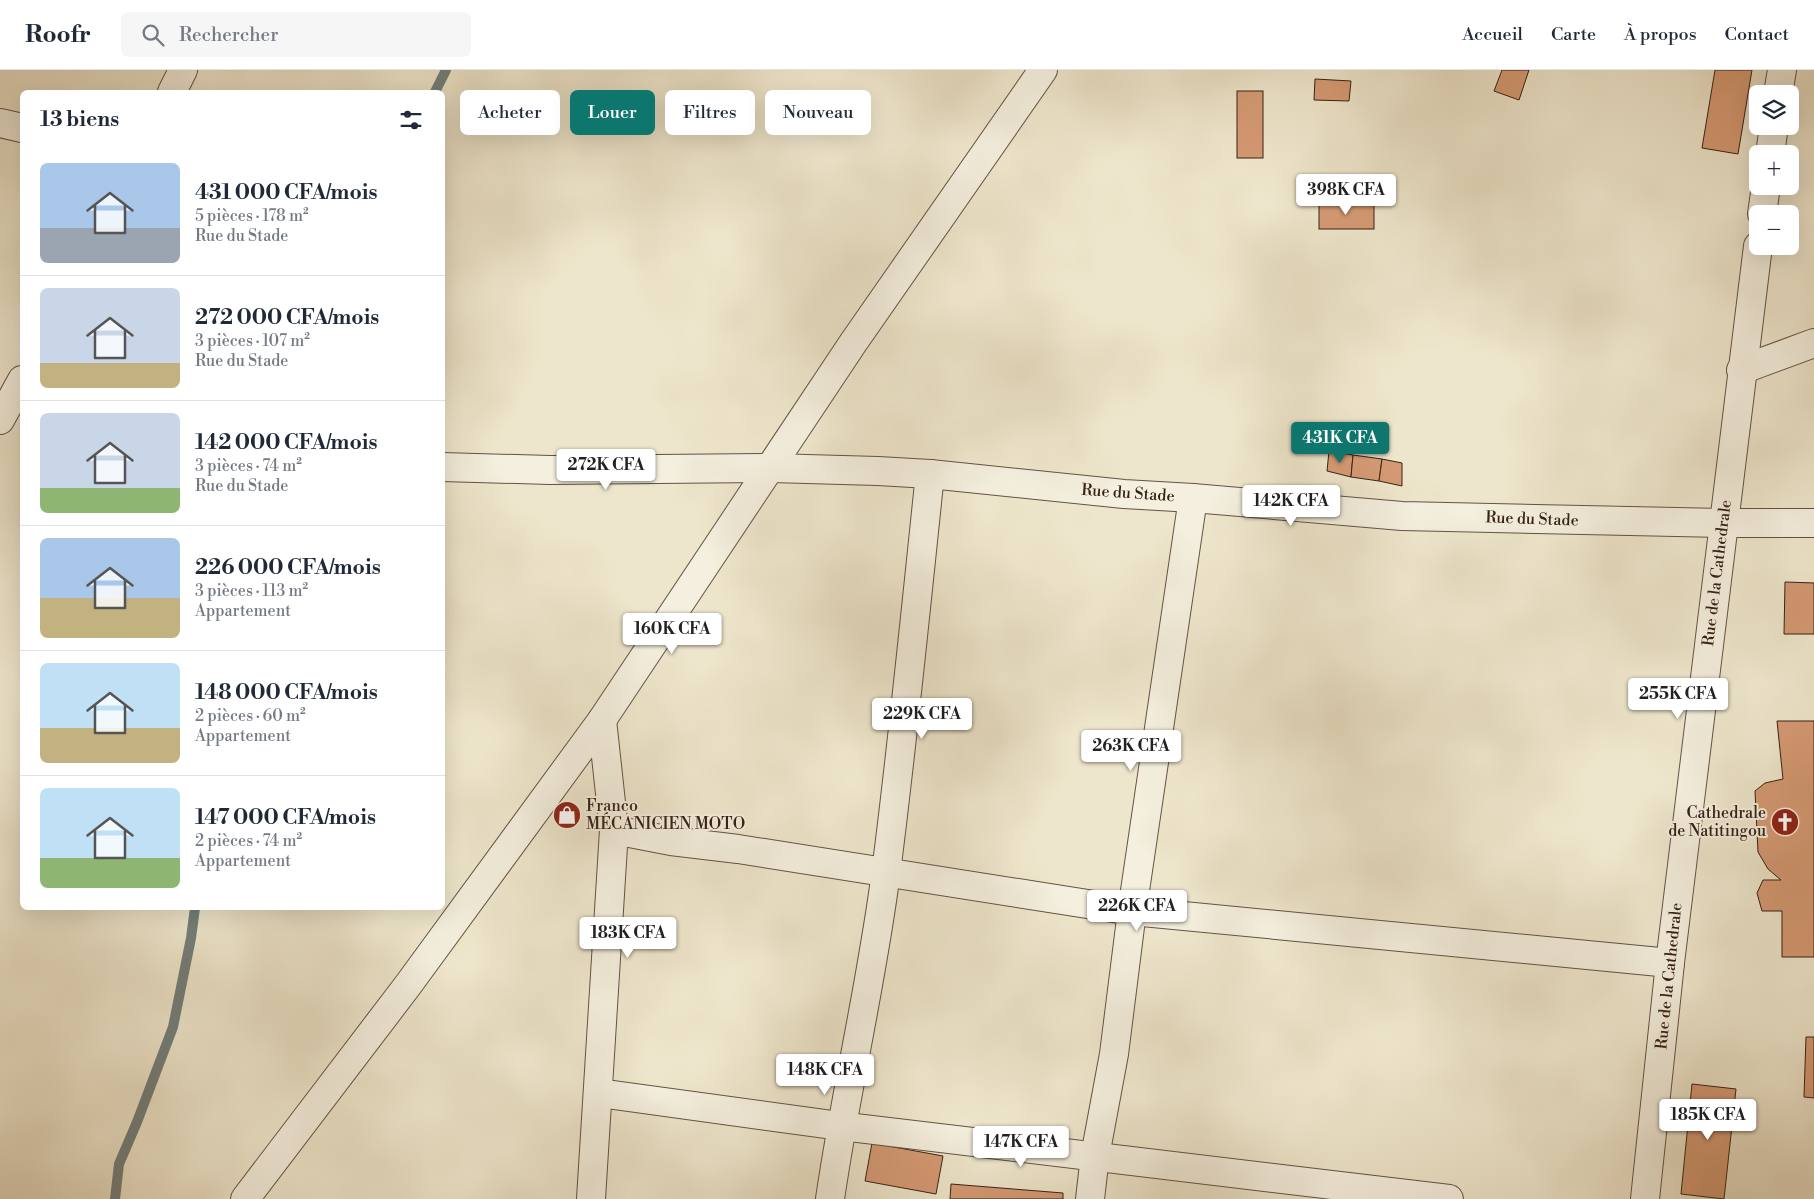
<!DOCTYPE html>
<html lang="fr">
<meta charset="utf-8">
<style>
body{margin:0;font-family:"Libre Bodoni",serif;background:#f6f6f7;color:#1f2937;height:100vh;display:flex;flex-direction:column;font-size:19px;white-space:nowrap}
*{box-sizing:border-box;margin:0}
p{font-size:16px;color:#747a83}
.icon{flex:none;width:28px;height:28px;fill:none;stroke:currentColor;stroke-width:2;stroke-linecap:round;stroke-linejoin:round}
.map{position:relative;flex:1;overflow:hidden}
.drawer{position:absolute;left:20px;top:20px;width:425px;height:820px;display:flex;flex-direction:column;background:#fff;border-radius:8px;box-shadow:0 5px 20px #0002}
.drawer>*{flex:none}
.hud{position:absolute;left:460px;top:20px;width:475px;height:45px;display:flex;gap:10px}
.buttons{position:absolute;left:1749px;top:15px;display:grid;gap:10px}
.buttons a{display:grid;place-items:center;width:50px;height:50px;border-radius:8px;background:#fff;box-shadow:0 5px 20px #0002;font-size:25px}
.price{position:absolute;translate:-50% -42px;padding:0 11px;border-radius:5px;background:#fff;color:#222;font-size:16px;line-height:32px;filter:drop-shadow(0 1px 2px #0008)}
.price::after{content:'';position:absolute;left:50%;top:30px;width:15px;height:11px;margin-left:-8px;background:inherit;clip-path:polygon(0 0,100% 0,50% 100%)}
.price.selected{background:#0f766e;color:#fff}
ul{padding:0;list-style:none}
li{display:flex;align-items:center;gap:15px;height:125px;padding:0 20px}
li+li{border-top:1px solid #e0e1e3}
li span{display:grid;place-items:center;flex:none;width:140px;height:100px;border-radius:8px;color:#555}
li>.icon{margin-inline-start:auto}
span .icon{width:60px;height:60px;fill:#fffc;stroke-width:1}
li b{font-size:21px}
h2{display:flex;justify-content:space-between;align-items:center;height:60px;padding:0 20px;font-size:21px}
.tag{padding:0 18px;border-radius:8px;background:#fff;box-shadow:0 5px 20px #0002;font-size:18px;line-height:45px}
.tag.selected{background:#0f766e;color:#fff}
header{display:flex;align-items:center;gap:30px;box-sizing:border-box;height:70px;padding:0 25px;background:#fff;border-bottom:1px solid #e0e1e3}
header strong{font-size:24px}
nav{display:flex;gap:28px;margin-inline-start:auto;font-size:18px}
.search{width:350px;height:45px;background:#f6f6f7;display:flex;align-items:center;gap:12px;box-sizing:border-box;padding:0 18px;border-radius:8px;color:#747a83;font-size:19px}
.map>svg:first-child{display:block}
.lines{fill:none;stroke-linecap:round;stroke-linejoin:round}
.stream{stroke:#737f7c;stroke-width:10}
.building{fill:#d59a74;stroke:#362117}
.minor-casing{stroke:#645244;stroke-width:30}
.tertiary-casing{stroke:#645244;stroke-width:30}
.minor{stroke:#f4efde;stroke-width:28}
.tertiary{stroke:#f4efde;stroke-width:28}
.labels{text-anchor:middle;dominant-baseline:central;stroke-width:4;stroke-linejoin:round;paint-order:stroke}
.street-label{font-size:16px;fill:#362117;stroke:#f4efde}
.poi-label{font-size:16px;fill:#362117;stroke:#f4efde;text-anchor:start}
</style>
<header>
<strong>Roofr</strong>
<div class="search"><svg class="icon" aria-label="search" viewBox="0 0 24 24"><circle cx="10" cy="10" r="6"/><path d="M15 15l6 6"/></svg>Rechercher</div>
<nav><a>Accueil</a><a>Carte</a><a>À propos</a><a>Contact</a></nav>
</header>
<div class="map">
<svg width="1814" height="1129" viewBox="0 0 1814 1129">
<rect width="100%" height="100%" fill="#eee6cc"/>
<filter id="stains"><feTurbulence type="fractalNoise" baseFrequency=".004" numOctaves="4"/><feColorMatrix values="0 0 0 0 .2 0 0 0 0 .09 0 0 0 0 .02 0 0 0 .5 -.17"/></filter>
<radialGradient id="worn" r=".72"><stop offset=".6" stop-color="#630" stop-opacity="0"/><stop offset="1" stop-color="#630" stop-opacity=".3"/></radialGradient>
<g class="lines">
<!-- stream -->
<g class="stream">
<polyline points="435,22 446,0"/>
<polyline points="115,1129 119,1094 137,1052 173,957 191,868 195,838"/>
</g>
</g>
<!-- building -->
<g class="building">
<polygon points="1502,0 1529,0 1519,30 1494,21"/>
<polygon points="1715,0 1752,0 1738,84 1702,78"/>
<polygon points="1315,9 1351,11 1349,31 1314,30"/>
<rect x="1237" y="21" width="26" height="67"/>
<rect x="1319" y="132" width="55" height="27"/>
<polygon points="1329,381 1353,385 1351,407 1327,401"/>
<polygon points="1353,385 1382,389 1379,411 1351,407"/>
<polygon points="1382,389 1402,393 1402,416 1379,411"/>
<polygon points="1785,512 1814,513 1814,564 1784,564"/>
<polygon points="1777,651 1814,651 1814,887 1782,887 1782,841 1762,841 1757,823 1763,810 1781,810 1768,799 1758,782 1755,721 1765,713 1783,709"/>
<polygon points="1806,967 1814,967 1814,1028 1804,1027"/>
<polygon points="1692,1014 1736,1019 1724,1129 1681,1124"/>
<polygon points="872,1073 943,1086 936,1124 865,1111"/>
<polygon points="951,1114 1063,1123 1063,1129 950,1129"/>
</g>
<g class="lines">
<defs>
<g id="minor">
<polyline points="172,22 183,0"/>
<polyline points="1778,24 1782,0"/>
<polyline points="0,53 22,58"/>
<polyline points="1770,84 1774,56"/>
<polyline points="1762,144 1766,116"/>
<polyline points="1741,300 1814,273"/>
<polyline points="0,350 22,310"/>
<polyline points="442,397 550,400 771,398 878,401 930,404 1124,424 1193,428 1402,446 1723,453 1814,453"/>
<polyline points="614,760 671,771 738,779 1132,841 1670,893"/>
<polyline points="599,1023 840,1056 1449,1129"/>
<polyline points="591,1129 614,760 602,650"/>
<path d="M830,1129c16,-110 42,-217 56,-327 17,-132 30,-265 44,-398"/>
<polyline points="1090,1129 1095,1086 1114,984 1132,841 1193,428"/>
<polyline points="1645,1129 1670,893 1758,176"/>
</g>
<polyline id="tertiary" points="245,1129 408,915 602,650 853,273 1043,0"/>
</defs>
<!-- minor casing -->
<use href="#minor" class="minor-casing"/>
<!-- tertiary casing -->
<use href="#tertiary" class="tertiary-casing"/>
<!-- minor -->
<use href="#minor" class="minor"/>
<!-- tertiary -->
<use href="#tertiary" class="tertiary"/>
</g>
<!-- icons -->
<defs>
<symbol id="shop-disc" viewBox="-11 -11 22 22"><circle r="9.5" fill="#8f2418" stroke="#f4efde"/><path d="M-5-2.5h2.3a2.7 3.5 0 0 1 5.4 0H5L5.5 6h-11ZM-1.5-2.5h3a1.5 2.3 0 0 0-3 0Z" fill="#fff"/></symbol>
<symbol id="church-disc" viewBox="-11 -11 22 22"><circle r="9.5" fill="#8f2418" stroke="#f4efde"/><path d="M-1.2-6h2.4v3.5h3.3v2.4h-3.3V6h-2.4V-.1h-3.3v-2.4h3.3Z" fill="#fff"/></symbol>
</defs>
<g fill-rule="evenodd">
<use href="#shop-disc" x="551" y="729" width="32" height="32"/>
<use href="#church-disc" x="1769" y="736" width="32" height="32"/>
</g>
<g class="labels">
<!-- street labels -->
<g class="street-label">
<text transform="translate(1128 423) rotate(4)">Rue du Stade</text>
<text transform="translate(1532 449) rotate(2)">Rue du Stade</text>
<text transform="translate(1717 503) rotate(-83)">Rue de la Cathedrale</text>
<text transform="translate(1669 906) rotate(-84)">Rue de la Cathedrale</text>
</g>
<!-- poi labels -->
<g class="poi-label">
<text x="586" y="736">Franco<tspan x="586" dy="18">MÉCANICIEN MOTO</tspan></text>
<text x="1766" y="743" text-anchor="end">Cathedrale<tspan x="1766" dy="18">de Natitingou</tspan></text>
</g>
</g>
<rect width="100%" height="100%" filter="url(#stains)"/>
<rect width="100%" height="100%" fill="url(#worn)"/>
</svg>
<div class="buttons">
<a><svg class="icon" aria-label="layers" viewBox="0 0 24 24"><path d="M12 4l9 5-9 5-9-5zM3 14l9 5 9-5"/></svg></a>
<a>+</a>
<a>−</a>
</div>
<b class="price" style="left:1346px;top:146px">398K CFA</b>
<b class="price selected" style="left:1340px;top:394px">431K CFA</b>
<b class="price" style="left:606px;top:421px">272K CFA</b>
<b class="price" style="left:1291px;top:457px">142K CFA</b>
<b class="price" style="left:672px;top:585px">160K CFA</b>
<b class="price" style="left:1678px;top:650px">255K CFA</b>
<b class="price" style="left:922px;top:670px">229K CFA</b>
<b class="price" style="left:1131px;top:702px">263K CFA</b>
<b class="price" style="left:1137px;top:862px">226K CFA</b>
<b class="price" style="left:628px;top:889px">183K CFA</b>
<b class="price" style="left:825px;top:1026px">148K CFA</b>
<b class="price" style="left:1708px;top:1071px">185K CFA</b>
<b class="price" style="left:1021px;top:1098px">147K CFA</b>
<div class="hud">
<a class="tag">Acheter</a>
<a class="tag selected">Louer</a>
<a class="tag">Filtres</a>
<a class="tag">Nouveau</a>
</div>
<section class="drawer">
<h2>13 biens<svg class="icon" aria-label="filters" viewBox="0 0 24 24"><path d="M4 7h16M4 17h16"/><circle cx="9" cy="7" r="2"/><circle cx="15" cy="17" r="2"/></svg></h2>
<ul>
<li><span style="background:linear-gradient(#a9c7e8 65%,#9aa5b1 0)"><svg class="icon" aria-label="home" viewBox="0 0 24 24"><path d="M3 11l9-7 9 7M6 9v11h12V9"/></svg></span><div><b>431 000 CFA/mois</b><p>5 pièces · 178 m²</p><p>Rue du Stade</p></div></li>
<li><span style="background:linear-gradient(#c9d6e8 75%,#c2b280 0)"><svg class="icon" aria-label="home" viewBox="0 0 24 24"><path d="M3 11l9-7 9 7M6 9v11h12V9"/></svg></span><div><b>272 000 CFA/mois</b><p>3 pièces · 107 m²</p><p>Rue du Stade</p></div></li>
<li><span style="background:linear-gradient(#c9d6e8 75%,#8fb573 0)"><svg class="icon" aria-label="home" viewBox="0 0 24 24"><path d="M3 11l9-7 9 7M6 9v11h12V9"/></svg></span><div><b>142 000 CFA/mois</b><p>3 pièces · 74 m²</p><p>Rue du Stade</p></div></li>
<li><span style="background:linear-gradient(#a9c7e8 60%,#c2b280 0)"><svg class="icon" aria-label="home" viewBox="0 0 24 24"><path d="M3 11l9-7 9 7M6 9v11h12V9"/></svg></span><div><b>226 000 CFA/mois</b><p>3 pièces · 113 m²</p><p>Appartement</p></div></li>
<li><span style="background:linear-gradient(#bfe0f5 65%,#c2b280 0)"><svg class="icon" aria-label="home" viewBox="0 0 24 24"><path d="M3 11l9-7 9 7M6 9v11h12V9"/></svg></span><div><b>148 000 CFA/mois</b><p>2 pièces · 60 m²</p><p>Appartement</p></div></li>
<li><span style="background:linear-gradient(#bfe0f5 70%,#8fb573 0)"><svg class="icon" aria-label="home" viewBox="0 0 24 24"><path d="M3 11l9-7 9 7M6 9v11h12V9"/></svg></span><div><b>147 000 CFA/mois</b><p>2 pièces · 74 m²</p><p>Appartement</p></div></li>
</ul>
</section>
</div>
